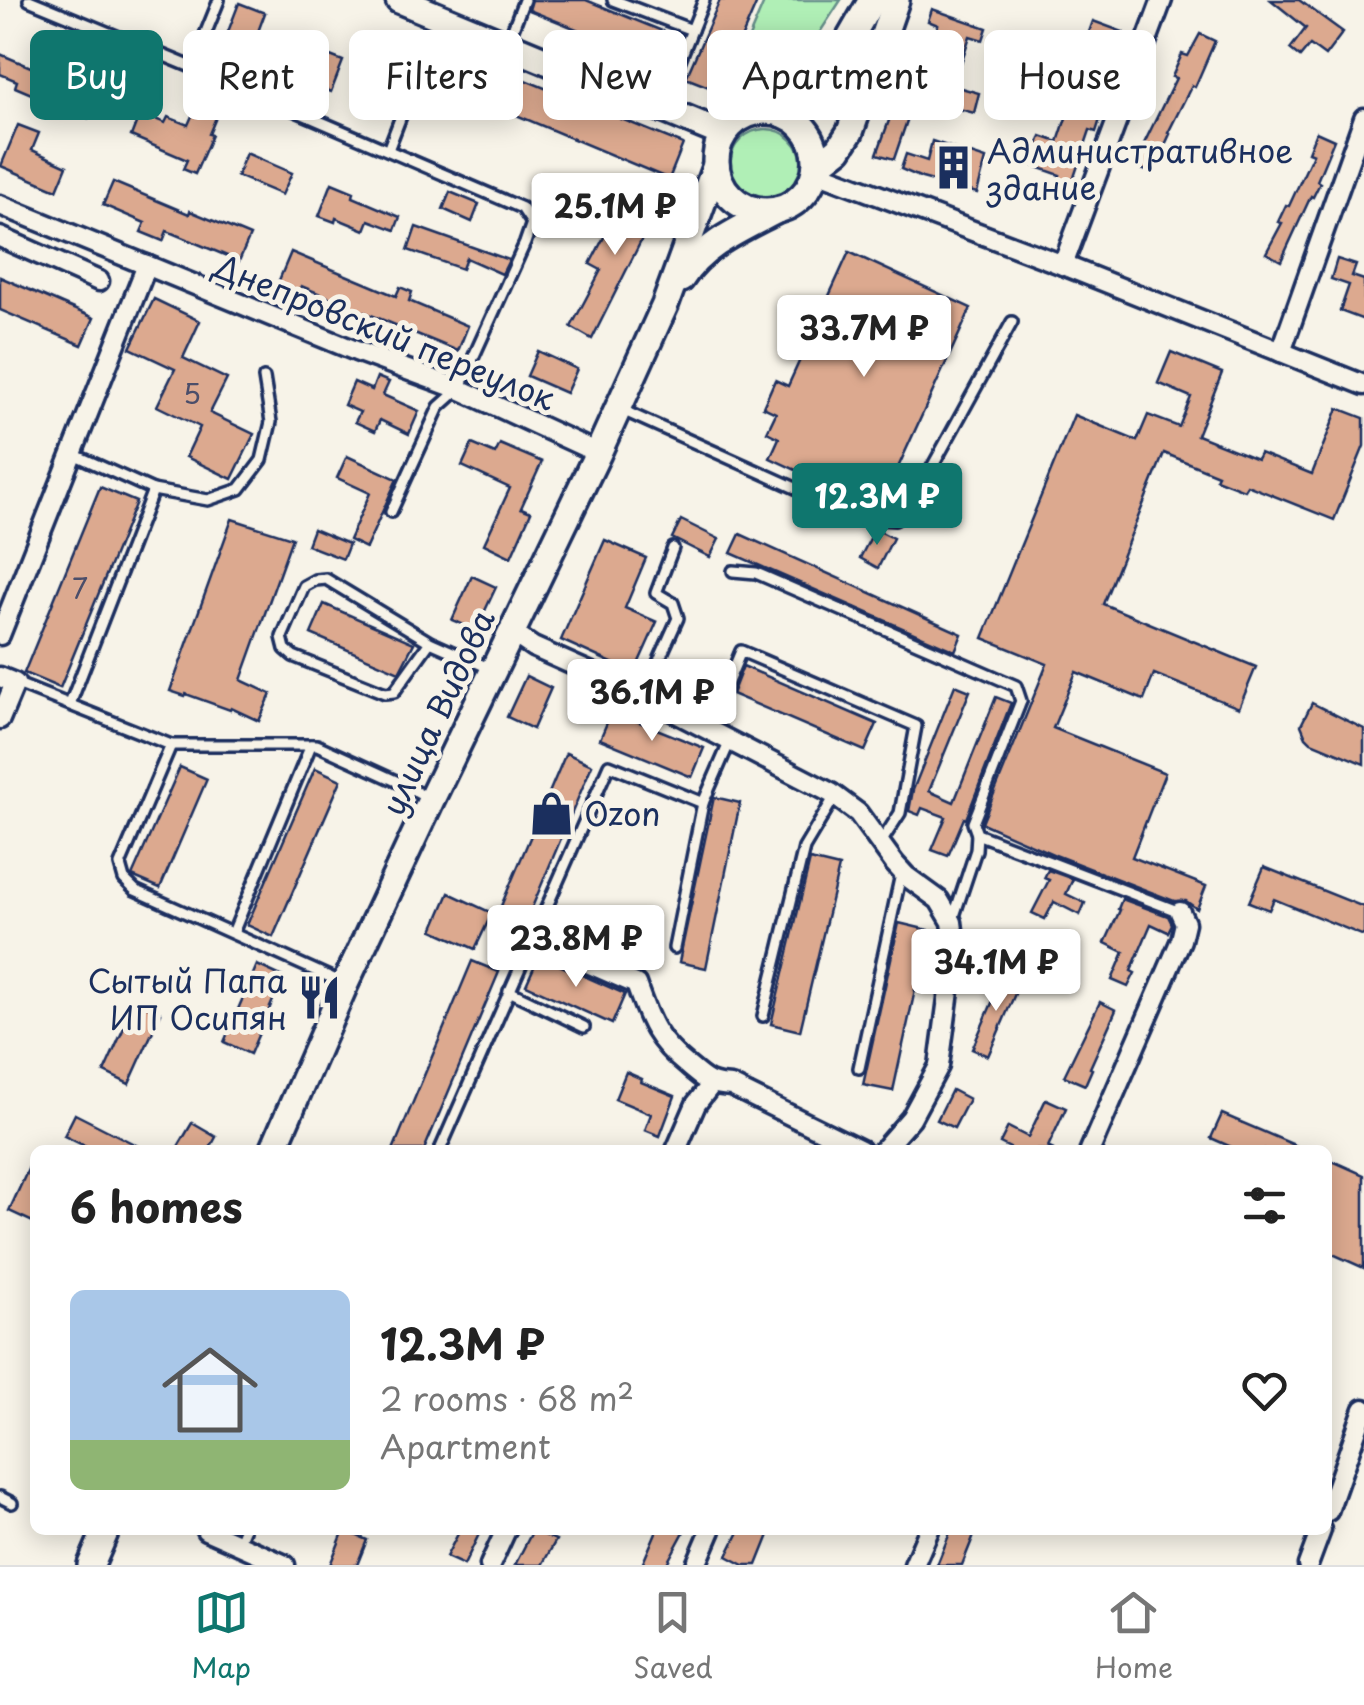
<!DOCTYPE html>
<meta charset="utf-8">
<style>
body{margin:0;font-family:"Playpen Sans",sans-serif;background:#f6f6f6;color:#222;height:100vh;display:flex;flex-direction:column;font-size:38px;white-space:nowrap}
*{box-sizing:border-box;margin:0}
p{font-size:32px;color:#767676}
.icon{flex:none;width:55px;height:55px;fill:none;stroke:currentColor;stroke-width:2;stroke-linecap:round;stroke-linejoin:round}
.map{position:relative;flex:1;overflow:hidden}
.side{position:absolute;left:30px;top:1145px;width:1302px;height:390px;display:flex;flex-direction:column;background:#fff;border-radius:15px;box-shadow:0 5px 25px #0003}
.side>*{flex:none}
.guide{position:absolute;left:30px;top:30px;width:1305px;height:90px;display:flex;gap:20px}
.price{position:absolute;translate:-50% -85px;padding:0 22px;border-radius:10px;background:#fff;color:#222;font-size:32px;line-height:65px;filter:drop-shadow(0 2px 5px #0008)}
.price::after{content:'';position:absolute;left:50%;top:60px;width:30px;height:22px;margin-left:-15px;background:inherit;clip-path:polygon(0 0,100% 0,50% 100%)}
.price.selected{background:#0f766e;color:#fff}
ul{padding:0;list-style:none}
li{display:flex;align-items:center;gap:30px;height:250px;padding:0 40px}
li span{display:grid;place-items:center;flex:none;width:280px;height:200px;border-radius:15px;color:#555}
li>.icon{margin-inline-start:auto}
span .icon{width:120px;height:120px;fill:#fffc;stroke-width:1}
li b{font-size:42px}
h2{display:flex;justify-content:space-between;align-items:center;height:120px;padding:0 40px;font-size:42px}
.pill{padding:0 35px;border-radius:15px;background:#fff;box-shadow:0 5px 25px #0003;font-size:35px;line-height:90px}
.pill.selected{background:#0f766e;color:#fff}
.dock{display:flex;justify-content:space-around;align-items:center;height:140px;border-top:2px solid #e0e0e0;background:#fff;font-size:28px;color:#767676}
.dock a{display:grid;justify-items:center;gap:5px}
.dock .selected{color:#0f766e}
.map>svg:first-child{display:block}
.green{fill:#b0efb6;stroke:#668f8a;stroke-width:2.5}
.building{fill:#dca98f;stroke:#1b2f5e;stroke-width:2.5}
.lines{fill:none;stroke-linecap:round;stroke-linejoin:round}
.lane-casing{stroke:#1b2f5e;stroke-width:16}
.street-casing{stroke:#1b2f5e;stroke-width:25}
.secondary-casing{stroke:#1b2f5e;stroke-width:32}
.lane{stroke:#f7f3e8;stroke-width:9}
.street{stroke:#f7f3e8;stroke-width:18}
.secondary{stroke:#f7f3e8;stroke-width:25}
.labels{text-anchor:middle;dominant-baseline:central;stroke-width:10;stroke-linejoin:round;paint-order:stroke}
.number-label{font-size:28px;fill:#4b4e6a}
.poi-label{font-size:32px;fill:#1b2f5e;stroke:#f7f3e8;text-anchor:start}
.street-label{font-size:32px;fill:#1b2f5e;stroke:#f7f3e8}
</style>
<div class="map">
<svg width="1364" height="1565" viewBox="0 0 1364 1565">
<rect width="100%" height="100%" fill="#f7f3e8"/>
<filter id="ink" filterUnits="userSpaceOnUse"><feTurbulence type="fractalNoise" baseFrequency=".01" numOctaves="2"/><feDisplacementMap in="SourceGraphic" scale="20" xChannelSelector="R" yChannelSelector="G"/><feConvolveMatrix kernelMatrix="1 2 1 2 8 2 1 2 1" color-interpolation-filters="sRGB"/></filter>
<g filter="url(#ink)">
<!-- green -->
<g class="green">
<polygon points="765,0 841,0 786,84 765,83 757,77 760,63 742,54"/>
<circle cx="766" cy="165" r="36"/>
</g>
<!-- building -->
<g class="building">
<polygon points="532,0 586,0 677,37 666,65 529,10"/>
<polygon points="720,0 758,0 731,62 709,87 686,78"/>
<polygon points="1271,0 1299,0 1343,32 1325,56 1310,45 1300,57 1290,49 1306,28"/>
<polygon points="239,3 265,13 247,61 221,50"/>
<polygon points="932,9 987,28 983,40 970,36 959,69 927,58 938,25 928,21"/>
<polygon points="1093,21 1123,32 1109,80 1104,79 1094,113 1101,116 1096,132 1090,130 1067,198 1053,193 1060,175 1031,165 1041,136 1058,142 1071,103 1062,100 1069,80 1063,78 1066,67 1063,66 1071,41 1084,46"/>
<polygon points="1200,34 1215,41 1195,87 1192,85 1168,133 1170,134 1152,173 1133,166 1176,78 1172,77 1182,54 1188,56"/>
<polygon points="292,41 343,61 331,92 280,72"/>
<polygon points="441,46 683,144 669,179 428,78"/>
<polygon points="382,52 410,63 390,115 362,104"/>
<polygon points="0,54 97,95 88,118 15,87 17,81 0,74"/>
<polygon points="947,84 979,93 974,113 941,104"/>
<polygon points="897,98 913,103 894,159 877,154"/>
<polygon points="199,100 220,108 209,134 212,135 195,174 183,169 187,160 131,136 140,113 165,123 168,117 188,125"/>
<polygon points="18,125 39,133 32,150 67,166 57,190 1,166"/>
<polygon points="1316,132 1334,140 1317,181 1320,183 1313,197 1311,196 1281,261 1266,253 1282,223 1278,222 1286,205 1289,206 1313,154 1308,152"/>
<polygon points="932,141 986,159 977,193 922,178 901,169 906,154 927,161"/>
<polygon points="246,153 292,173 282,195 237,176"/>
<polygon points="113,182 189,214 190,211 250,236 239,261 167,231 163,241 141,232 145,223 103,205"/>
<polygon points="332,183 354,192 353,197 400,217 395,230 369,220 365,230 336,218 335,222 319,216"/>
<polygon points="630,187 660,203 592,339 571,327 601,270 590,264"/>
<polygon points="450,192 479,204 472,222 443,209"/>
<polygon points="416,227 509,260 502,274 466,258 462,269 408,250"/>
<polygon points="291,252 396,296 400,287 412,292 409,301 468,326 458,351 301,286 298,294 277,285"/>
<polygon points="849,252 971,308 879,509 770,458 779,438 767,432 776,413 763,407 775,380 788,386"/>
<polygon points="1337,259 1356,265 1352,276 1364,280 1364,320 1340,311 1349,285 1331,279"/>
<polygon points="0,277 94,318 82,345 0,310"/>
<polygon points="154,299 200,321 183,358 227,379 210,413 254,434 232,479 186,457 200,427 157,406 175,369 130,348"/>
<polygon points="538,351 577,369 566,393 527,376"/>
<polygon points="1171,352 1222,373 1197,435 1257,459 1260,453 1312,474 1338,408 1364,418 1364,446 1334,520 1247,485 1244,490 1216,479 1218,475 1164,453 1103,604 1256,667 1239,708 1154,674 1144,700 1076,672 1053,728 1165,773 1132,857 1206,886 1197,909 1186,901 1174,901 1055,855 982,823 1047,664 983,638 1074,415 1137,441 1148,415 1179,427 1191,397 1158,383"/>
<polygon points="377,377 389,382 383,395 419,411 409,434 380,420 375,431 355,422 360,412 344,405 354,382 372,390"/>
<polygon points="472,444 495,454 500,444 542,462 521,508 531,512 511,557 484,544 510,488 462,466"/>
<polygon points="347,456 397,479 366,548 349,540 370,493 337,478"/>
<polygon points="100,487 136,502 60,688 24,673"/>
<polygon points="232,519 292,538 241,680 271,694 259,721 231,708 230,710 186,694 185,696 170,691"/>
<polygon points="681,520 719,539 710,557 672,538"/>
<polygon points="313,529 349,544 343,559 307,545"/>
<polygon points="875,529 893,538 878,568 860,558"/>
<polygon points="740,534 962,634 955,651 731,553"/>
<polygon points="605,540 646,558 625,608 657,622 634,673 561,640"/>
<polygon points="472,576 496,587 476,630 452,620"/>
<polygon points="324,604 414,643 399,672 311,634"/>
<polygon points="743,666 877,724 865,751 732,694"/>
<polygon points="526,676 551,688 533,729 507,717"/>
<polygon points="955,685 970,691 929,791 954,802 996,697 1011,703 966,819 964,818 948,856 932,850 946,817 922,808 919,815 909,811 913,790"/>
<polygon points="1312,703 1364,729 1364,764 1311,742 1306,737 1301,725"/>
<polygon points="612,711 704,748 692,777 600,739"/>
<polygon points="566,753 592,765 528,917 501,906"/>
<polygon points="180,767 207,779 160,888 132,876"/>
<polygon points="315,768 341,780 273,937 247,925"/>
<polygon points="714,797 740,803 706,968 679,962"/>
<polygon points="810,860 839,867 800,1031 771,1024"/>
<polygon points="1264,867 1364,907 1364,936 1274,899 1269,910 1249,902"/>
<polygon points="1048,870 1073,879 1066,894 1085,903 1080,915 1054,902 1045,919 1032,913 1049,880 1044,878"/>
<polygon points="449,893 492,913 475,949 433,930"/>
<polygon points="1122,899 1168,916 1172,924 1168,932 1151,924 1131,971 1135,973 1128,987 1112,980 1124,952 1105,943 1120,910 1118,909"/>
<polygon points="899,923 928,930 893,1091 863,1085"/>
<polygon points="539,956 625,994 612,1024 526,985"/>
<polygon points="472,961 499,972 424,1150 393,1150"/>
<polygon points="257,965 283,977 250,1054 224,1042"/>
<polygon points="1005,973 1021,980 988,1056 972,1049"/>
<polygon points="136,1001 161,1013 129,1084 104,1072"/>
<polygon points="1100,1002 1116,1010 1090,1068 1092,1069 1085,1085 1064,1076"/>
<polygon points="626,1072 642,1079 641,1082 675,1096 660,1136 645,1130 651,1114 615,1099"/>
<polygon points="952,1090 969,1099 954,1128 937,1120"/>
<polygon points="1046,1099 1066,1108 1048,1147 1054,1150 1014,1150 1000,1143 1008,1127 1028,1137"/>
<polygon points="75,1114 146,1150 93,1150 64,1136"/>
<polygon points="1222,1114 1306,1150 1238,1150 1211,1138"/>
<polygon points="192,1123 216,1137 209,1150 176,1150"/>
<polygon points="35,1154 35,1223 9,1211"/>
<polygon points="1328,1159 1364,1175 1364,1268 1328,1252"/>
<polygon points="344,1530 367,1540 357,1565 330,1565"/>
<polygon points="460,1530 481,1530 464,1565 446,1557"/>
<polygon points="533,1530 556,1540 542,1565 515,1565"/>
<polygon points="657,1530 685,1530 666,1565 642,1565"/>
<polygon points="740,1530 771,1530 757,1565 744,1565 727,1556"/>
<polygon points="951,1530 976,1530 962,1565 937,1565"/>
</g>
<g class="lines">
<defs>
<g id="lane">
<polyline points="29,0 240,87 522,208 532,223 525,243 459,389 439,407 391,512"/>
<polyline points="613,0 692,30"/>
<polyline points="507,44 524,0"/>
<polyline points="192,67 219,0"/>
<polyline points="673,77 704,0"/>
<polyline points="388,150 439,17"/>
<polyline points="622,410 862,518 895,520 908,511 1012,322"/>
<polyline points="153,490 208,500 240,489 262,460 271,422 264,378"/>
<polyline points="733,571 756,573 1016,686 1021,701 973,823 977,834 1180,912"/>
<polyline points="430,642 394,692 385,693 293,656 285,649 282,637 304,586 315,580 326,579 430,642 489,668"/>
<polyline points="15,683 171,745 317,745 396,781 429,799"/>
<polyline points="643,696 678,618 673,603 656,593 673,548"/>
<polyline points="70,704 153,490 73,454"/>
<polyline points="708,730 741,651 916,726 900,813 880,844"/>
<polyline points="171,745 120,865 124,879 135,890 343,983"/>
<polyline points="952,922 976,850 977,834"/>
<polyline points="233,933 311,745"/>
<polyline points="674,948 703,803"/>
<polyline points="509,991 584,1027"/>
<polyline points="763,1016 804,848 835,796"/>
<polyline points="859,1068 901,874"/>
<polyline points="440,1150 609,765 703,803 730,741"/>
<polyline points="0,1497 12,1503"/>
<polyline points="238,1544 244,1530"/>
</g>
<g id="street">
<polyline points="814,171 1063,265 1364,385"/>
<polyline points="0,205 356,351 459,389 598,453"/>
<polyline points="0,237 99,281"/>
<polyline points="1063,265 1162,0"/>
<polyline points="1281,352 1364,118"/>
<polyline points="511,632 533,647 643,696 831,793 858,813 895,864 906,876 939,900 952,922 955,946 939,1066 911,1118 883,1150"/>
<polyline points="0,635 147,265"/>
<polyline points="0,677 15,683 0,719"/>
<path d="M532,939l104,45c13,38 21,57 52,82 17,14 20,19 43,20l130,64"/>
<polyline points="676,1150 696,1104 711,1085"/>
<polyline points="1090,1150 1181,940 1185,923 1180,912"/>
<polyline points="1328,1511 1364,1409"/>
<polyline points="206,1530 285,1565"/>
<polyline points="490,1565 506,1530"/>
<polyline points="696,1565 711,1530"/>
<polyline points="914,1565 929,1530"/>
<polyline points="1308,1565 1321,1530"/>
</g>
<g id="secondary">
<polyline points="399,0 723,134"/>
<circle cx="766" cy="161" r="50"/>
<polyline points="784,114 809,101 820,90 872,0"/>
<polyline points="816,167 839,149 850,132 896,0"/>
<path d="M681,279c21,-34 62,-51 96,-69"/>
<polyline points="273,1150 345,984 431,800 598,453 665,305 716,165"/>
<polyline points="91,1565 106,1530"/>
</g>
</defs>
<!-- lane casing -->
<use href="#lane" class="lane-casing"/>
<!-- street casing -->
<use href="#street" class="street-casing"/>
<!-- secondary casing -->
<use href="#secondary" class="secondary-casing"/>
<!-- lane -->
<use href="#lane" class="lane"/>
<!-- street -->
<use href="#street" class="street"/>
<!-- secondary -->
<use href="#secondary" class="secondary"/>
</g>
</g>
<!-- icons -->
<defs>
<symbol id="building-bare" viewBox="-9 -9 18 18"><path d="M-4-6H4V6H1V3H-1V6H-4ZM-2.5-4.3h1.7v1.8h-1.7ZM.8-4.3h1.7v1.8H.8ZM-2.5-1h1.7V.8h-1.7ZM.8-1h1.7V.8H.8Z" fill="#1b2f5e" stroke="#f7f3e8" stroke-width="2.5" paint-order="stroke"/></symbol>
<symbol id="shop-bare" viewBox="-9 -9 18 18"><path d="M-5-2.5h2.3a2.7 3.5 0 0 1 5.4 0H5L5.5 6h-11ZM-1.5-2.5h3a1.5 2.3 0 0 0-3 0Z" fill="#1b2f5e" stroke="#f7f3e8" stroke-width="2.5" paint-order="stroke"/></symbol>
<symbol id="restaurant-bare" viewBox="-9 -9 18 18"><path d="M-5-6h1v4h1v-4h1v4h1v-4h1v5L-1.5 .5V6h-2V.5L-5-1ZM5-6V6H3V1.5H1.5Q1.5-4 5-6Z" fill="#1b2f5e" stroke="#f7f3e8" stroke-width="2.5" paint-order="stroke"/></symbol>
</defs>
<g fill-rule="evenodd">
<use href="#building-bare" x="922" y="136" width="63" height="63"/>
<use href="#shop-bare" x="520" y="782" width="63" height="63"/>
<use href="#restaurant-bare" x="288" y="966" width="63" height="63"/>
</g>
<g class="labels">
<!-- number labels -->
<g class="number-label">
<text x="192" y="392">5</text>
<text x="80" y="587">7</text>
</g>
<!-- poi labels -->
<g class="poi-label">
<text x="987" y="150">Административное<tspan x="987" dy="37">здание</tspan></text>
<text x="584" y="813">Ozon</text>
<text x="287" y="980" text-anchor="end">Сытый Папа<tspan x="287" dy="37">ИП Осипян</tspan></text>
</g>
<!-- street labels -->
<g class="street-label">
<text transform="translate(385 331) rotate(22)">Днепровский переулок</text>
<text transform="translate(437 712) rotate(-65)">улица Видова</text>
</g>
</g>
</svg>
<b class="price" style="left:615px;top:258px">25.1M ₽</b>
<b class="price" style="left:864px;top:380px">33.7M ₽</b>
<b class="price selected" style="left:877px;top:548px">12.3M ₽</b>
<b class="price" style="left:652px;top:744px">36.1M ₽</b>
<b class="price" style="left:576px;top:990px">23.8M ₽</b>
<b class="price" style="left:996px;top:1014px">34.1M ₽</b>
<div class="guide">
<a class="pill selected">Buy</a>
<a class="pill">Rent</a>
<a class="pill">Filters</a>
<a class="pill">New</a>
<a class="pill">Apartment</a>
<a class="pill">House</a>
</div>
<section class="side">
<h2>6 homes<svg class="icon" aria-label="filters" viewBox="0 0 24 24"><path d="M4 7h16M4 17h16"/><circle cx="9" cy="7" r="2"/><circle cx="15" cy="17" r="2"/></svg></h2>
<ul>
<li><span style="background:linear-gradient(#a9c7e8 75%,#8fb573 0)"><svg class="icon" aria-label="home" viewBox="0 0 24 24"><path d="M3 11l9-7 9 7M6 9v11h12V9"/></svg></span><div><b>12.3M ₽</b><p>2 rooms · 68 m²</p><p>Apartment</p></div><svg class="icon" aria-label="heart" viewBox="0 0 24 24"><path d="M12 20l-8-8c-3-5 5-10 8-4 3-6 11-1 8 4z"/></svg></li>
</ul>
</section>
</div>
<nav class="dock">
<a class="selected"><svg class="icon" aria-label="map" viewBox="0 0 24 24"><path d="M3 6l6-2 6 2 6-2v14l-6 2-6-2-6 2zM9 4v14M15 6v14"/></svg>Map</a>
<a><svg class="icon" aria-label="saved" viewBox="0 0 24 24"><path d="M7 4h10v16l-5-4-5 4z"/></svg>Saved</a>
<a><svg class="icon" aria-label="home" viewBox="0 0 24 24"><path d="M3 11l9-7 9 7M6 9v11h12V9"/></svg>Home</a>
</nav>
